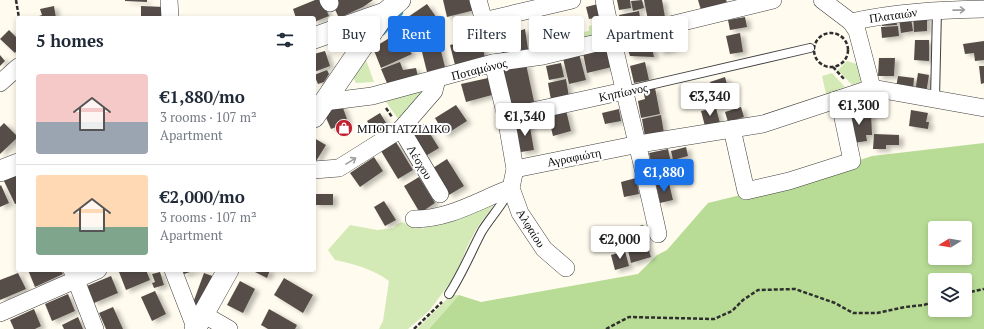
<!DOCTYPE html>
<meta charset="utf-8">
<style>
body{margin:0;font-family:"PT Serif",serif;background:#f6f6f7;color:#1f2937;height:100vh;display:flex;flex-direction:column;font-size:15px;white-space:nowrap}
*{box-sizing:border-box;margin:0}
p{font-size:13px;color:#747a83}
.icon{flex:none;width:22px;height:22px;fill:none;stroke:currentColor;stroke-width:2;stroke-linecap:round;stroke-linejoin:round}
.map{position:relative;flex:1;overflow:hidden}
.sheet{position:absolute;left:16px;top:16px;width:300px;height:256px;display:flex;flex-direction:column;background:#fff;border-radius:4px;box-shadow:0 2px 6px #0003}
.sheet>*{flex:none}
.top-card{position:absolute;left:328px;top:16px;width:380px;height:36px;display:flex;gap:8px}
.needle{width:26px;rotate:259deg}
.buttons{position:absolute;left:928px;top:221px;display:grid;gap:8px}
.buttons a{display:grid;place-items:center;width:44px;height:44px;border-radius:4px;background:#fff;box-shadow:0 2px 6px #0003;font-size:20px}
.price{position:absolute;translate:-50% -34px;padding:0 9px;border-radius:4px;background:#fff;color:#222;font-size:13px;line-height:26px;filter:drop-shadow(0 1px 2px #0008)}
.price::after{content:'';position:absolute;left:50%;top:24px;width:12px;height:9px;margin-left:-6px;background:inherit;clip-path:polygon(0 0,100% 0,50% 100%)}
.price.selected{background:#1a73e8;color:#fff}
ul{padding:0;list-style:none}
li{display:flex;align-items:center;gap:12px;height:100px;padding:0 20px}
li+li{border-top:1px solid #e0e1e3}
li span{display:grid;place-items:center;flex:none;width:112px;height:80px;border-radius:4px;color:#555}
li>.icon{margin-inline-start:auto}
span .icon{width:48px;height:48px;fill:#fffc;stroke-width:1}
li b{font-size:17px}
h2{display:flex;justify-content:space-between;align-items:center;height:48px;padding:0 20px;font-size:17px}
.pill{padding:0 14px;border-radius:4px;background:#fff;box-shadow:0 2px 6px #0003;font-size:14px;line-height:36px}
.pill.selected{background:#1a73e8;color:#fff}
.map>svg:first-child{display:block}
.green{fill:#d4eab6}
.forest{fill:#b8dc95;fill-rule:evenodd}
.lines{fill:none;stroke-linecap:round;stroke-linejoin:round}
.stream{stroke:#369bd1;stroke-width:4.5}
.building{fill:#564e49;filter:url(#shadow)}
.service-casing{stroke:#404040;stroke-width:10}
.minor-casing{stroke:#404040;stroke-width:18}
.tertiary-casing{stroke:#404040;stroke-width:22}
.path{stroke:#2f2f2f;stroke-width:2.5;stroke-dasharray:4 2;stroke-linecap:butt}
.service{stroke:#fff;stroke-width:8}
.minor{stroke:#fff;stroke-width:17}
.tertiary{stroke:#fff;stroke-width:21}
.oneway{stroke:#9e9e9e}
.labels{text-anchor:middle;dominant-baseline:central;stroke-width:4;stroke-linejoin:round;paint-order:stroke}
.street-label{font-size:12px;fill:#0d0d0d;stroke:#fff}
.poi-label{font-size:12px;fill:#0d0d0d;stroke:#fff;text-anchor:start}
</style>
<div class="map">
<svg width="984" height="329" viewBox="0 0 984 329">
<defs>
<filter id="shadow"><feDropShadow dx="4.5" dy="2.5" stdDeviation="2" flood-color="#0004"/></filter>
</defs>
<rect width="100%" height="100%" fill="#fffbee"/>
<!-- green -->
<g class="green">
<polygon points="603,23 605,36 574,43 572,34 589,31 589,26"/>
<polygon points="366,60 374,82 356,83 353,77"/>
<polygon points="847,61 860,65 863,82 852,85 838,70"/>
<polygon points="832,73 845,87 826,94 822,76"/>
<polygon points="426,90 401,123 384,99"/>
<path d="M495,203l-18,25 -10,19 -11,28 -27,36 -21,18h-29l4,-8 6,-40c-16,-12 -35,-17 -54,-21l-7,-10 22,-25 27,5 17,-2 2,-3 5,-3 23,7 2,-7z"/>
<polygon points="451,295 459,295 429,329 417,329"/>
</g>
<!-- forest -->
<path class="forest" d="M984,143v186h-555l30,-34 22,7 157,-28 19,-19 10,-5 41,-47 82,-20 82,-27zM935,228h30v30h-30zM935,280h30v30h-30z"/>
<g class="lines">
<!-- stream -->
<polyline class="stream" points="383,33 401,13"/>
</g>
<!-- building -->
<g class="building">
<polygon points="125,0 147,0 147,2 125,1"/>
<polygon points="315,0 322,0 329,16 314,22 314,18 296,18 293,9"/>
<polygon points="334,0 373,0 363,7 339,18 331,1"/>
<polygon points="443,0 472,0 475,10 447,17"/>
<polygon points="617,0 630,0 631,8 619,10"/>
<polygon points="642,0 644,8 633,11 631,1"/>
<polygon points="644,0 662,0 665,17 648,20"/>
<polygon points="698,0 726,0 727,2 701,10"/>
<polygon points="427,4 439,21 416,37 405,19"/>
<polygon points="598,4 601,17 589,19 586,7"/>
<polygon points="54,6 56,18 33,18 42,15 40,9"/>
<polygon points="141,6 164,7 163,18 141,18"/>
<polygon points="639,11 640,17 643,16 645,24 622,29 619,15"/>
<polygon points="927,12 927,31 914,32 913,13"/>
<polygon points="745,17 747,27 730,30 728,20"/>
<polygon points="911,18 913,31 901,33 899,19"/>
<polygon points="896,19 897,25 882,26 882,20"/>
<polygon points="898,26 899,36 882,38 881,27"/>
<polygon points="525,29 528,49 503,55 497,38"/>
<polygon points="9,30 18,39 18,49 15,53 0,39"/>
<polygon points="670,32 673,49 660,52 656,34"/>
<polygon points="740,33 743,52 730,54 726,36"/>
<polygon points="649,35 654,57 630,56 625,41"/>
<polygon points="391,37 394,41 401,39 412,54 381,68 373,48"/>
<polygon points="481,38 485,58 455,65 450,45"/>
<polygon points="915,40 929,40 929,61 914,60"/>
<polygon points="984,41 984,60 975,61 974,53 965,54 963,44"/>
<polygon points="440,47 445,67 427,72 422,52"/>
<polygon points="607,47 612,67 587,73 583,53"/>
<polygon points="325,51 330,66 314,72 314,54"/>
<polygon points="579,54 586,80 569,84 563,58"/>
<polygon points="0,55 5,61 0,66"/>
<polygon points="879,58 895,58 894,76 878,76"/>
<polygon points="400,62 403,70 416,68 419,81 389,88 381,69"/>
<polygon points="645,62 649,80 634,83 630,66"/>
<polygon points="561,63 564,77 549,80 546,66"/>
<polygon points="526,64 535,106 511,111 502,68"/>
<polygon points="979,66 984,66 984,83 981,84"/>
<polygon points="327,70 329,74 324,82 318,84 314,75"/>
<polygon points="918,73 929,75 926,94 915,92"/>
<polygon points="898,76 914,78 913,90 896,88"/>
<polygon points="725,77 732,102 717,106 710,82"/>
<polygon points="488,78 492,95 466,102 461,84"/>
<polygon points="566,79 569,97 551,100 548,83"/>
<polygon points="655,88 660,114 641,118 638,101 645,99 643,90"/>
<polygon points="342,105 348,122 331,129 324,113"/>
<polygon points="456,105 467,121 445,135 435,118"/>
<polygon points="741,107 744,117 728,122 725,112"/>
<polygon points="716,108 720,123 705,126 701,111"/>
<polygon points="619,109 621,121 605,124 602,113"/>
<polygon points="566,110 571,131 553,136 548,115"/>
<polygon points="911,110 928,113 926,122 929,122 928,129 909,126"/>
<polygon points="871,112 872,135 866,135 867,141 853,143 843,115"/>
<polygon points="380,113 393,134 380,142 367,121"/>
<polygon points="661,115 664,133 645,137 642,119"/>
<polygon points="529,121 534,150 521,152 515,124"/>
<polygon points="4,123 18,137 0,154 0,127"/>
<polygon points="424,124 439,148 424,157 410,133"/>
<polygon points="874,134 899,135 899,145 886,145 886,149 873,149"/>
<polygon points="314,138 326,145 315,163 314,162"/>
<polygon points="396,142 413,170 398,179 381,151"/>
<polygon points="686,147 688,156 673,160 671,151"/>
<polygon points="668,149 672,167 653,171 649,153"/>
<polygon points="374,157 383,171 360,187 350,173"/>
<polygon points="447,159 464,186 449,195 433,168"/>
<polygon points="18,172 18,203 15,204 3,179"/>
<polygon points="419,177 435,203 420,213 404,186"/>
<polygon points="636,178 639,194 624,197 621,182"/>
<polygon points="669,183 673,200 660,203 656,185"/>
<polygon points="1,185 9,203 0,207 0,186"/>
<rect x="314" y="194" width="19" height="11"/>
<polygon points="384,201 396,220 385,226 374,207"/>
<polygon points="643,225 648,242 626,248 622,231"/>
<polygon points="647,244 651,257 631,263 628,250"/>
<polygon points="625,251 629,266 615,270 611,255"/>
<polygon points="28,270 61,270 63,274 35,287"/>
<polygon points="124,270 146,270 150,280 126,290 119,272"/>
<polygon points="182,270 196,270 184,274"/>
<polygon points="251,270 270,270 267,278"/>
<polygon points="160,272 164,285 154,288 152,283 155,282 152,274"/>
<polygon points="18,273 26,289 0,300 0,280"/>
<polygon points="204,273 215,277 201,307 193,303"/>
<polygon points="111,276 118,293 94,303 87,286"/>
<polygon points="284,278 313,295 303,313 274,295"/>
<polygon points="240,281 255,289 243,313 227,305"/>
<polygon points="155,291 166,314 152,321 141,297"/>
<polygon points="68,294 75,311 52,321 45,304"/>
<polygon points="113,307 123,329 106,329 99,313"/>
<polygon points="34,309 41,326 35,329 14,329 10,320"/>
<polygon points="269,309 297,325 295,329 268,329 261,325"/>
<polygon points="78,317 83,329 64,329 62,325"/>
</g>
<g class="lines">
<defs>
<g id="service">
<polyline points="624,91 810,48"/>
<polyline points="935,99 937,10"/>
<path d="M449,294c13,-20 22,-42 33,-63 9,-14 20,-26 28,-41"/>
</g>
<g id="minor">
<polyline points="169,0 170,18"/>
<polyline points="328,0 330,3"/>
<polyline points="478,0 486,28"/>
<path d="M604,0c16,78 37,155 54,234"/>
<polyline points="822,0 851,22 857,31 872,88"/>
<polyline points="483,21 572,0"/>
<path d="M851,22c44,-10 88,-12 133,-13"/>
<polyline points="493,63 506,117 515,169 511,188 520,213 544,249 566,268"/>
<polyline points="0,83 18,67"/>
<polyline points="324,102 372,96 493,63 543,56 773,0"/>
<polyline points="506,117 624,91"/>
<polyline points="401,129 440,194"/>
<polyline points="732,129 746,191 789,181 852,161 839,99"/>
<polyline points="515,169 639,144 763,124 872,88 984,108"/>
<polyline points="314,170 339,168 401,129 434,91 437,79"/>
<path d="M414,219c36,0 65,-19 97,-31"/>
<polyline points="72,270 95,329"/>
<polyline points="173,270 195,327"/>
<polyline points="0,313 98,270"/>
<polyline points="203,314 229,329"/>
</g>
<g id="tertiary">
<polyline points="314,38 385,13 400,0"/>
<polyline points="314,117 385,13"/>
<polyline points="0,171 18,164"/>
<polyline points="195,329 228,270"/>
</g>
</defs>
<!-- service casing -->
<use href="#service" class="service-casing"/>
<!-- minor casing -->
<use href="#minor" class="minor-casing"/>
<!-- tertiary casing -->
<use href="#tertiary" class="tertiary-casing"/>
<!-- path -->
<g class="path">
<polyline points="16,0 19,18"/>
<circle cx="831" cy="50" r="17"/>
<polyline points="833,67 845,80"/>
<polyline points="386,108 392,117"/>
<polyline points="965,293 984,289"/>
<polyline points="414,329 442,302"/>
<polyline points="606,329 629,317 714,319 732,311 743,300 758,290 795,289 835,303 853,313 877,313 905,307 924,305 935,301"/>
</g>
<!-- service -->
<use href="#service" class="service"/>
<!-- minor -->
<use href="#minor" class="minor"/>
<!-- tertiary -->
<use href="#tertiary" class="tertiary"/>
</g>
<!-- one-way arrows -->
<defs><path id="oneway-shaft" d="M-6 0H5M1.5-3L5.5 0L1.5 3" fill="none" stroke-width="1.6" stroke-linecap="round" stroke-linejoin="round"/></defs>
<g class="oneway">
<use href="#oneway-shaft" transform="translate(959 10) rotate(-1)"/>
<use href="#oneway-shaft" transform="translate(351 161) rotate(-32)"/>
</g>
<!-- icons -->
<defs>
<symbol id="shop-disc" viewBox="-11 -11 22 22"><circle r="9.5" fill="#c12231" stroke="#fff"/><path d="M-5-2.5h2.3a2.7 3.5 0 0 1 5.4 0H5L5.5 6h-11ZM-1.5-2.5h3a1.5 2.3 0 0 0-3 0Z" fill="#fff"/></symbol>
</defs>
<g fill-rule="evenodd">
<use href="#shop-disc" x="334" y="118" width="20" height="20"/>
</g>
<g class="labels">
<!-- street labels -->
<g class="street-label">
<text transform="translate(893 15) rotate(-8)">Πλαταιών</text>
<text transform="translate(479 69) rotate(-14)">Ποταμώνος</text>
<text transform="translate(623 92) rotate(-12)">Κηπίωνος</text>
<text transform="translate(574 157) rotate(-11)">Αγραφιώτη</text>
<text transform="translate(420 162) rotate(59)">Λέσχου</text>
<text transform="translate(531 228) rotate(58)">Αλφαίου</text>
</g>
<!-- poi labels -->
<g class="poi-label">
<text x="357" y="128">ΜΠΟΓΙΑΤΖΙΔΙΚΟ</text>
</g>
</g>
</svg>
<div class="buttons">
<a><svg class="needle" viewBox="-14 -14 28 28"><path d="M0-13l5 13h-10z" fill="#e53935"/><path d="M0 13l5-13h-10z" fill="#747a83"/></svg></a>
<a><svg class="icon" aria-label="layers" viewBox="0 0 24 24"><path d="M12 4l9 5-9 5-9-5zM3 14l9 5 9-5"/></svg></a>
</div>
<b class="price" style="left:710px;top:117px">€3,340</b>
<b class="price" style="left:859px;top:126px">€1,300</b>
<b class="price" style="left:525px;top:137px">€1,340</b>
<b class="price selected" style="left:664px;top:193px">€1,880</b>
<b class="price" style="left:620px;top:260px">€2,000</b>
<div class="top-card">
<a class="pill">Buy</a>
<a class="pill selected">Rent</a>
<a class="pill">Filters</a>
<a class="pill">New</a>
<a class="pill">Apartment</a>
</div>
<section class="sheet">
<h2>5 homes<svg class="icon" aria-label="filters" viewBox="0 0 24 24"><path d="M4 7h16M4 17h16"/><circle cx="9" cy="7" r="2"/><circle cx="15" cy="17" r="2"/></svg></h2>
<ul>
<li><span style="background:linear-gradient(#f6c9c9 60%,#9aa5b1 0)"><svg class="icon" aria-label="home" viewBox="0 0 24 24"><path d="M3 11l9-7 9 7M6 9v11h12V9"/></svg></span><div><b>€1,880/mo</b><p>3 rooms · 107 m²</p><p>Apartment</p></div></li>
<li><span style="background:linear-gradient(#ffd9b3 65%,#7fa58c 0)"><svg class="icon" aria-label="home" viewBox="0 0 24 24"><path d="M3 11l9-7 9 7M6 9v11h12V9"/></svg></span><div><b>€2,000/mo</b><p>3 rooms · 107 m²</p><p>Apartment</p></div></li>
</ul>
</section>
</div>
